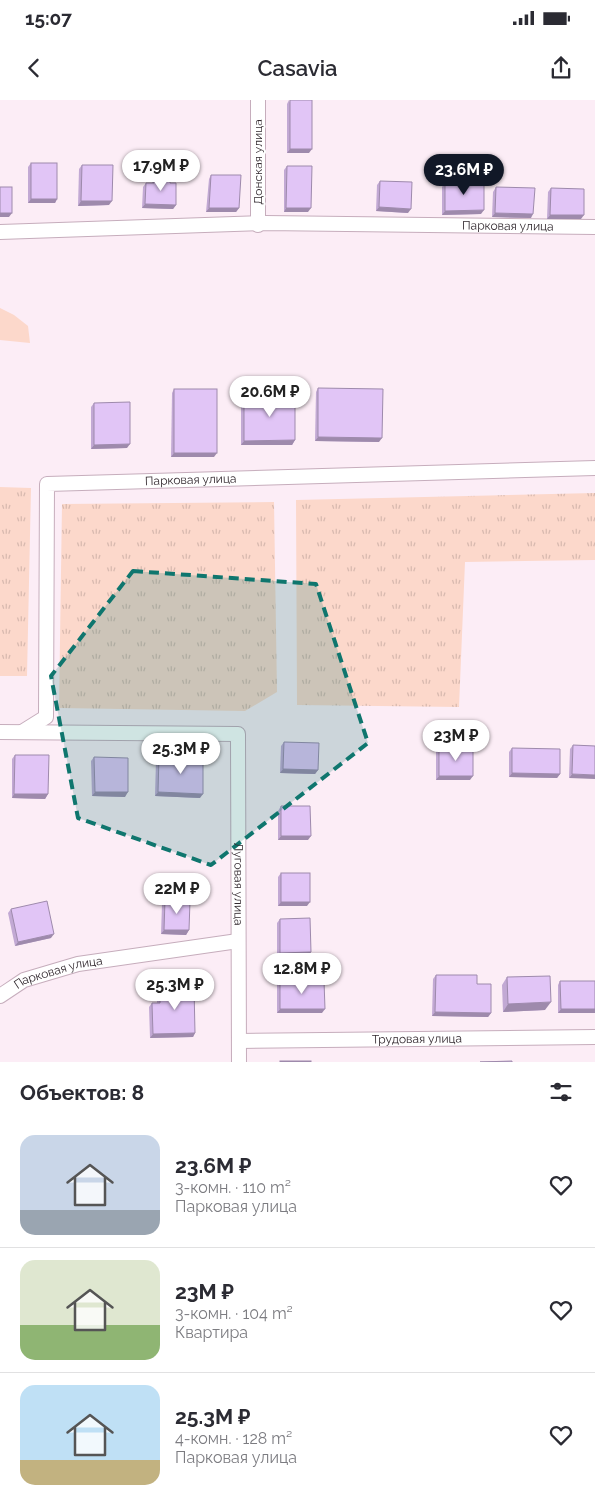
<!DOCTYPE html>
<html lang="ru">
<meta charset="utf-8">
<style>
body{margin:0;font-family:Raleway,sans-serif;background:#f7f7f7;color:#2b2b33;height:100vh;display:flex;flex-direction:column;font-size:19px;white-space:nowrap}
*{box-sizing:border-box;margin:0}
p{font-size:16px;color:#7c7c81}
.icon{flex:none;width:28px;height:28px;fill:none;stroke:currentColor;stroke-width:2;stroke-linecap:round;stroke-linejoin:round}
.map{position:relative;height:962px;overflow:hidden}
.sheet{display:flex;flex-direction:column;background:#fff;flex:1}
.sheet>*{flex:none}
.price{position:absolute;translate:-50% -42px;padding:0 11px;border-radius:18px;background:#fff;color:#222;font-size:16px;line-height:32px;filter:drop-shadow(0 1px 2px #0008)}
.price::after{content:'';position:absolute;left:50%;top:30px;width:15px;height:11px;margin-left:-8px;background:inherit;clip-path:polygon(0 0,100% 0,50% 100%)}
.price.active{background:#111827;color:#fff}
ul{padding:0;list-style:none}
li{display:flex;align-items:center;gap:15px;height:125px;padding:0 20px}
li+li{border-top:1px solid #e1e1e2}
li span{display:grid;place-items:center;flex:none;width:140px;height:100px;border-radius:15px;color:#555}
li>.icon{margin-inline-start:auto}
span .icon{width:60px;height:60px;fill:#fffc;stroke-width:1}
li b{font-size:21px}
h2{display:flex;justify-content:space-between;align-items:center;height:60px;padding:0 20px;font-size:21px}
.status{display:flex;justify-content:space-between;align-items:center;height:35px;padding:0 25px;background:#fff;direction:ltr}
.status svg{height:14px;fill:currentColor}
header{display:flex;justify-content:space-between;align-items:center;height:65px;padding:0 20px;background:#fff;font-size:22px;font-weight:600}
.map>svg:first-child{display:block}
.grass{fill:url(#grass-tufts)}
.pitch{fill:#fcd8cb}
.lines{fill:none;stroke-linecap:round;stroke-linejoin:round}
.street-casing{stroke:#c6adbc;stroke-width:16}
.street{stroke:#fff;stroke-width:14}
.wall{fill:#c2a9d4}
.shaded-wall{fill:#9e8aac}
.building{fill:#e1c5f6;stroke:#9e8aac}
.marked{fill:#0f766e;fill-opacity:0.2;stroke:#0f766e;stroke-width:4;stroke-dasharray:10 6;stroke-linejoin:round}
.labels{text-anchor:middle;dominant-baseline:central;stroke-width:4;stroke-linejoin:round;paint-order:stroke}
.street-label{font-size:12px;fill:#31282e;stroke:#fff}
</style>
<div class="status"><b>15:07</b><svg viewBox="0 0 49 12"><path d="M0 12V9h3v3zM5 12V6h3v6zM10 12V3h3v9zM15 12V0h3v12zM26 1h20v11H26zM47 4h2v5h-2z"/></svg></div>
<header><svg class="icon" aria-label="back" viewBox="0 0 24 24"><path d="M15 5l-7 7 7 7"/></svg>Casavia<svg class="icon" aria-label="share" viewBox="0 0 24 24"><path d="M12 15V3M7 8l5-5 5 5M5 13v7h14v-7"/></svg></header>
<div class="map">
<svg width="595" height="962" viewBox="0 0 595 962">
<defs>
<pattern id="grass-tufts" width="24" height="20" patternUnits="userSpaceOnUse" patternTransform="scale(1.25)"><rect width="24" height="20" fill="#fcd8cb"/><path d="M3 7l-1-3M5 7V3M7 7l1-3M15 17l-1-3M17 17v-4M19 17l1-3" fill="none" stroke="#d8b9af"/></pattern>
</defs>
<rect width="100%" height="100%" fill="#fcedf6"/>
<!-- grass -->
<g class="grass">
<polygon points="0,387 31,388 27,576 0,576"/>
<polygon points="595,393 595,460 465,462 459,607 297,605 296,400"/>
<polygon points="274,402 277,592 245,611 59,608 62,404"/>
</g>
<!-- pitch -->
<polygon class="pitch" points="0,208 14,215 28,226 30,243 0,240"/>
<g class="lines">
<defs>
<g id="street">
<polyline points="258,125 258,0"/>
<path id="s1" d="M0,132l265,-9 330,4"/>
<path id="s2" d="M0,632l238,2 1,328"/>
<path id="s3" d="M22,632l24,-15 1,-233 548,-16"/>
<path id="s4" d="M0,896l24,-16 54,-16 160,-23"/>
<path id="s5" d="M239,941l356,-4"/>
</g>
</defs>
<!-- street casing -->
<use href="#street" class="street-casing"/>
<!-- street -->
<use href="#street" class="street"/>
</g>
<!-- wall -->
<g class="wall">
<polygon points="289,0 309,53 287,53 287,4"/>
<polygon points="31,63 57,99 55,103 28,103 28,67"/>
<polygon points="82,65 109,105 78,106 79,69"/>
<polygon points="287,66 308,112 284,112 284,70"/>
<polygon points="211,75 239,108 236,112 206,112 209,79"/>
<polygon points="156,76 176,105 173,109 142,108 143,87 146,83 152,83 153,80"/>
<polygon points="380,81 408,113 376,111 377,85"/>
<polygon points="445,82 481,114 442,115 442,87"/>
<polygon points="496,87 531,118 492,117 493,92"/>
<polygon points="551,88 581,119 547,119 548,92"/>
<polygon points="318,288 379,342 315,341 316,292"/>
<polygon points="174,289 214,357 171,357 172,293"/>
<polygon points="244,296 295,340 292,345 241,345 241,300"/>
<polygon points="94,303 127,348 91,349 91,307"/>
<polygon points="284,642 318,670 315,674 280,673 281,646"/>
<polygon points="573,645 595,646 569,678 570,649"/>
<polygon points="439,648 470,680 436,680 436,652"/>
<polygon points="512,648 560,674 557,678 509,677 509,652"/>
<polygon points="15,655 48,694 45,699 12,698 12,659"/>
<polygon points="159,656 200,698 155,696 156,660"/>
<polygon points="94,657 125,697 92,696 91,661"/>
<polygon points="281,706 308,740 278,740 278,711"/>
<polygon points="281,773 307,806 278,806 278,777"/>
<polygon points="165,800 189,830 186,835 161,834 162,804"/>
<polygon points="11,809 51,838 15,846 8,813"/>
<polygon points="280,819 311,852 308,856 277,857 277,823"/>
<polygon points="436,875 491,913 488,917 432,916 433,879"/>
<polygon points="507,877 545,910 503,912 502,885"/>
<polygon points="280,880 322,913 277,913 277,885"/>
<polygon points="560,881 595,881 595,913 558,913 558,885"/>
<polygon points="160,887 195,933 193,937 150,938 149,907 152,903 157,903 157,891"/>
</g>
<!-- shaded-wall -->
<g class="shaded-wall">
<polygon points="290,49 312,49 309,53 287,53"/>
<polygon points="31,99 57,99 55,103 28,103"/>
<polygon points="81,101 112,101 109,105 78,106"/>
<polygon points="145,104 176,105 173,109 142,108"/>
<polygon points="379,107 411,109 408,113 376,111"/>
<polygon points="209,108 239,108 236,112 206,112"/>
<polygon points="286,108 311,108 308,112 284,112"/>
<polygon points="484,110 481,114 442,115 445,111"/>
<polygon points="0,113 12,113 9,117 0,117"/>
<polygon points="495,113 533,114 531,118 492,117"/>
<polygon points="550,115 584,115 581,119 547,119"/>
<polygon points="318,337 382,338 379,342 315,341"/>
<polygon points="295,340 292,345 241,345 244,341"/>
<polygon points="130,344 127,348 91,349 94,345"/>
<polygon points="174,353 217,353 214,357 171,357"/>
<polygon points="283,669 318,670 315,674 280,673"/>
<polygon points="512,673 560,674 557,678 509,677"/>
<polygon points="572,674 595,675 595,679 569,678"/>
<polygon points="439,676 473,676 470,680 436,680"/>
<polygon points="95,692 128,692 125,697 92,696"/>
<polygon points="158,692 203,694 200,698 155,696"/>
<polygon points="14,694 48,694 45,699 12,698"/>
<polygon points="281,736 311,736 308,740 278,740"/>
<polygon points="281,802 310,802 307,806 278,806"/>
<polygon points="164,830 189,830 186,835 161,834"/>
<polygon points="54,834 51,838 15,846 18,842"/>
<polygon points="311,852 308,856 277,857 280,853"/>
<polygon points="551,902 545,910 503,912 508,904"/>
<polygon points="280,909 325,909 322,913 277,913"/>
<polygon points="561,909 595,909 595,913 558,913"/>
<polygon points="435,912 491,913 488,917 432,916"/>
<polygon points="195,933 193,937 150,938 153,934"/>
</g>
<!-- building -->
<g class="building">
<rect x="290" y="0" width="22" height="49"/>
<rect x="31" y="63" width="26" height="36"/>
<polygon points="82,65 113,65 112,101 81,101"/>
<polygon points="287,66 312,66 311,108 286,108"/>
<polygon points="211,75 241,75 239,108 209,108"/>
<polygon points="156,76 170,77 170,83 176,83 176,105 145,104 146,83 154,83"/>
<polygon points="380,81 412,82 411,109 379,107"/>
<polygon points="445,82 484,82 484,110 445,111"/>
<rect x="0" y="87" width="12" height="26"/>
<polygon points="496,87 535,88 533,114 495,113"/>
<polygon points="551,88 584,89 584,115 550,115"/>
<polygon points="318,288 383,289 382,338 318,337"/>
<rect x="174" y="289" width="43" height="64"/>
<polygon points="295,295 295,340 244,341 244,296"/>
<polygon points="130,302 130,344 94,345 94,303"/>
<polygon points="284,642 319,643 318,670 283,669"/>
<polygon points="573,645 595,646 595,675 572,674"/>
<polygon points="473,647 473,676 439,676 439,648"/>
<polygon points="512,648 560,649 560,674 512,673"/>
<polygon points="15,655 49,655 48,694 14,694"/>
<polygon points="159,656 203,657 203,694 158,692"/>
<polygon points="94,657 128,658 128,692 95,692"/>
<polygon points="281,706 310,706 311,736 281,736"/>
<rect x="281" y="773" width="29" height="29"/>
<polygon points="165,800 190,801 189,830 164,830"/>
<polygon points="47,801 54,834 18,842 11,809"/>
<polygon points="310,818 311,852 280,853 280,819"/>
<polygon points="436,875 477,875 477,884 491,884 491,913 435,912"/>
<polygon points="550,876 551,902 508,904 507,877"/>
<polygon points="280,880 324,881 325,909 280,909"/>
<polygon points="560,881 595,881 595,909 561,909"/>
<polygon points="160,887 194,887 195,933 153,934 152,903 160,903"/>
<rect x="280" y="961" width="31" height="1"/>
<polygon points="512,961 512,962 480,962"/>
</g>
<!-- marked area -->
<path class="marked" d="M133,471l183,13 52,159 -157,122 -133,-47 -27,-142z"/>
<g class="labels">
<!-- street labels -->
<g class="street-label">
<text transform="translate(258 62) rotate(-90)">Донская улица</text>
<text stroke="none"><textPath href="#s1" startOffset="508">Парковая улица</textPath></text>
<text stroke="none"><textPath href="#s3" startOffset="405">Парковая улица</textPath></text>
<text stroke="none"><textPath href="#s2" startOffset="388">Луговая улица</textPath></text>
<text stroke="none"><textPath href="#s4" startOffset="64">Парковая улица</textPath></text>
<text stroke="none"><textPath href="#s5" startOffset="178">Трудовая улица</textPath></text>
</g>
</g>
</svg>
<b class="price" style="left:161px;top:92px">17.9M ₽</b>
<b class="price active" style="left:464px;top:96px">23.6M ₽</b>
<b class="price" style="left:270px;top:318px">20.6M ₽</b>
<b class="price" style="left:456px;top:662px">23M ₽</b>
<b class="price" style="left:181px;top:675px">25.3M ₽</b>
<b class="price" style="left:177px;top:815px">22M ₽</b>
<b class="price" style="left:302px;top:895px">12.8M ₽</b>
<b class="price" style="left:175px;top:911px">25.3M ₽</b>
</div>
<section class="sheet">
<h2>Объектов: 8<svg class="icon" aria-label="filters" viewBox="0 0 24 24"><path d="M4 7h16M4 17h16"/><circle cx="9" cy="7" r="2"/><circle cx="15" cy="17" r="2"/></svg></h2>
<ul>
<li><span style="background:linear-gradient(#c9d6e8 75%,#9aa5b1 0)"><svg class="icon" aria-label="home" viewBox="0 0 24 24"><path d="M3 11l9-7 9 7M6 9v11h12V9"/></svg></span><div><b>23.6M ₽</b><p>3-комн. · 110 m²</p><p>Парковая улица</p></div><svg class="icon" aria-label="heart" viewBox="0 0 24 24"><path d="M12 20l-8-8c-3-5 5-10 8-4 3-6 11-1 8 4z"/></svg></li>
<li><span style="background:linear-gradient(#dfe7d0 65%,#8fb573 0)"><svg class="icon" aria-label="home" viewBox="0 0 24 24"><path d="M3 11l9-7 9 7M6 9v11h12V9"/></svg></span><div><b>23M ₽</b><p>3-комн. · 104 m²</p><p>Квартира</p></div><svg class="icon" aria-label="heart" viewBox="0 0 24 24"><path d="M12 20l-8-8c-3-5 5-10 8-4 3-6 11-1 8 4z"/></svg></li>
<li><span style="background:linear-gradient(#bfe0f5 75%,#c2b280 0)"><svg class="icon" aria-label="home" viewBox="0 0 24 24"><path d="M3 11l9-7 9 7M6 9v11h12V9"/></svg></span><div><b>25.3M ₽</b><p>4-комн. · 128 m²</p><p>Парковая улица</p></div><svg class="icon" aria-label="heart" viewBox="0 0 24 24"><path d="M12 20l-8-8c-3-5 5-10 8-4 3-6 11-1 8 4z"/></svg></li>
</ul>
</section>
